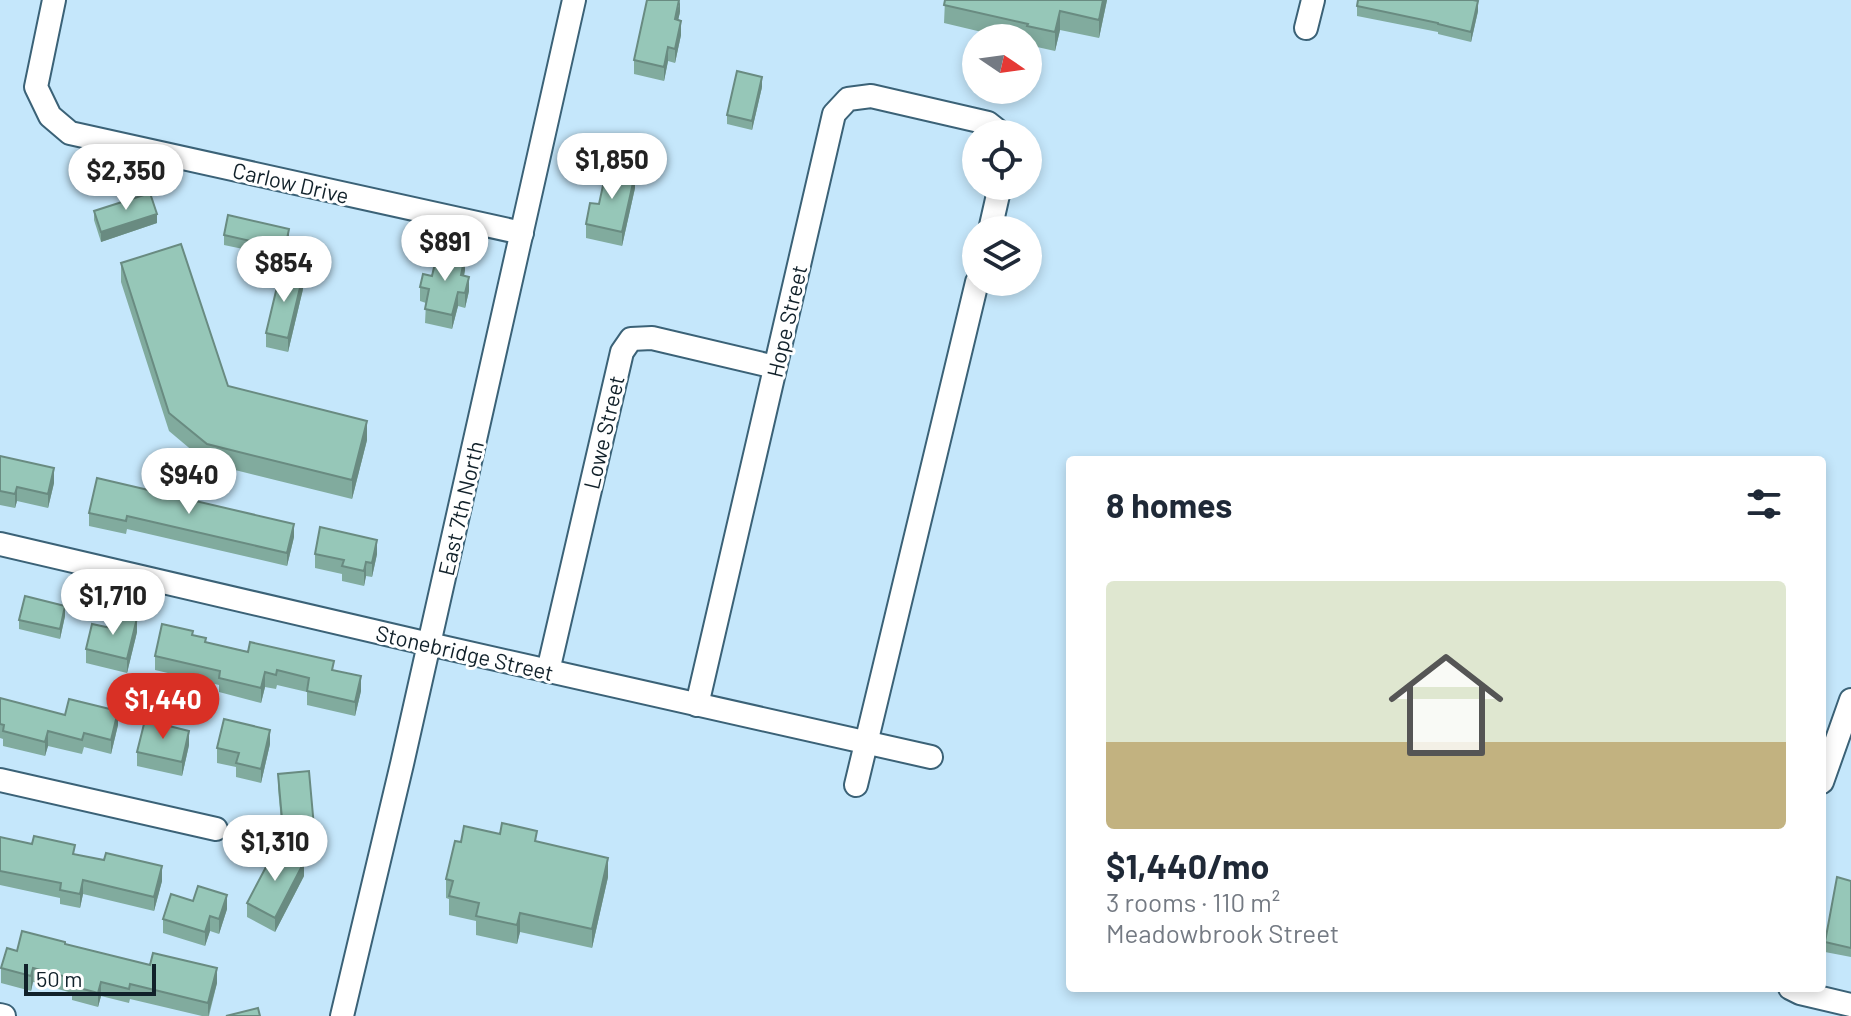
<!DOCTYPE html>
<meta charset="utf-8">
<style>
body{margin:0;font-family:Barlow,sans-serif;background:#f2f2f3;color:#1f2937;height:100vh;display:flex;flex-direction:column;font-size:30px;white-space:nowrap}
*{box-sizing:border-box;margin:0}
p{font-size:26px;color:#747a83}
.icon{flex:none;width:44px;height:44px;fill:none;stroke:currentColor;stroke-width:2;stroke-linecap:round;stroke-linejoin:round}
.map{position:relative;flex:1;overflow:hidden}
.sheet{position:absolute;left:1066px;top:456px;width:760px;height:536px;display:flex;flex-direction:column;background:#fff;border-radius:8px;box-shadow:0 4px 12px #0003}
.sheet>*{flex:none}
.needle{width:52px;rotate:103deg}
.fabs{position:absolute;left:962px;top:24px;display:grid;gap:16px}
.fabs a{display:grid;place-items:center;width:80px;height:80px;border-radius:50%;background:#fff;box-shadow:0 4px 12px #0003;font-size:40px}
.scale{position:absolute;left:24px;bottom:20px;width:132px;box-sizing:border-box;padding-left:8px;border:4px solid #11212a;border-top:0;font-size:22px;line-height:28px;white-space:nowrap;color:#11212a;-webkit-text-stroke:6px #fff;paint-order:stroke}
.price{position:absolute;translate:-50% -68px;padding:0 18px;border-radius:28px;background:#fff;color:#222;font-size:26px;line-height:52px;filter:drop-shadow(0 2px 4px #0008)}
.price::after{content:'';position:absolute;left:50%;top:48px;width:24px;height:18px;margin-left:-12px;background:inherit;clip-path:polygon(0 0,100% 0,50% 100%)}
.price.current{background:#d93025;color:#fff}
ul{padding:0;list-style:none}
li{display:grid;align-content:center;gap:16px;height:424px;padding:0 40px}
li span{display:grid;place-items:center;height:248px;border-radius:8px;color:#555}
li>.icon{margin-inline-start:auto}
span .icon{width:144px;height:144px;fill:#fffc;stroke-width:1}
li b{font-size:34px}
h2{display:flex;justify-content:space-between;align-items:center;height:96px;padding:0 40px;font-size:34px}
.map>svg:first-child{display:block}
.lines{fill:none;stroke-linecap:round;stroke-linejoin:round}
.minor-casing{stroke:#3b6277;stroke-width:26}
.minor{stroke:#fff;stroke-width:22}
.wall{fill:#81ab9e}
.shaded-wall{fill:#698b81}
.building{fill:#96c7b8;stroke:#698b81;stroke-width:2}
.labels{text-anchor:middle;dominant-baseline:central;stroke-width:6;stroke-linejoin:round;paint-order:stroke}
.street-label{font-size:22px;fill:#11212a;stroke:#fff}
</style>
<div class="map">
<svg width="1851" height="1016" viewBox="0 0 1851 1016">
<rect width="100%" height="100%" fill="#c5e7fb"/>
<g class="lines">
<defs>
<g id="minor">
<polyline points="54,0 36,87 50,116 70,133 522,233"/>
<polyline points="1306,28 1313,0"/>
<polyline points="990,230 1000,186"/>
<polyline points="0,544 429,644 931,757"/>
<polyline points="548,671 622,352 631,339 652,338 775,367"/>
<polyline points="697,705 834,114 848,99 871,96 988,123 1002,134"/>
<polyline points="0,780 216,829"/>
<polyline points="1822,782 1851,700"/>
<polyline points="856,785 977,282"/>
<polyline points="1790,988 1800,993 1851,1005"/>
<polyline points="0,1015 4,1016"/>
<polyline points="342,1016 402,764 574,0"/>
</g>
</defs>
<!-- minor casing -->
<use href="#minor" class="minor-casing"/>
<!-- minor -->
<use href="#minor" class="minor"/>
</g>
<!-- wall -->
<g class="wall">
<polygon points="945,0 1107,0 1099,38 1060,30 1055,51 1028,45 1028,38 1007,38 944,23"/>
<polygon points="1357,6 1478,11 1471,42 1438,34 1438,32 1357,16"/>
<polygon points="680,12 678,20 681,35 675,63 668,61 664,81 634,74 634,60"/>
<polygon points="762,87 752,130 727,124 727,115"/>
<polygon points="635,188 622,246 586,238 586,224 599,204"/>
<polygon points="94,211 157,223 101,242 94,220"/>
<polygon points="224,235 289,239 285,258 224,245"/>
<polygon points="121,263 228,386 367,440 352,499 207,463 169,431 121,282"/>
<polygon points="465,270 464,276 469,291 465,308 458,306 452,329 425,323 426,303 420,301 420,287 432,276"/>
<polygon points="303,289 288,352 266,347 266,333"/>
<polygon points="0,456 54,483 48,508 17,501 15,508 0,505"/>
<polygon points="97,478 294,537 287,566 127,529 126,534 89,526 89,513"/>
<polygon points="315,554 377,554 372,577 366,576 364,586 342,581 342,574 315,568"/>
<polygon points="65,616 60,639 19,629 19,620"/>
<polygon points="111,628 137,632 127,673 86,663 86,649"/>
<polygon points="193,635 206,642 334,671 361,691 355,716 307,705 307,692 277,685 276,689 265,687 261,703 219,692 219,685 155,670 155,656"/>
<polygon points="0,698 65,715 118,725 111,754 84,747 82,754 48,746 45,756 3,746 3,739 0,738"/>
<polygon points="270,744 261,783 236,777 236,767 217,763 217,748"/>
<polygon points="189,745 182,776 137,766 137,752"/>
<polygon points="278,774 314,827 314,841 283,844 278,788"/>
<polygon points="500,834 537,842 608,877 592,948 520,932 517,944 476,935 476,921 449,915 449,899 446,898 446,879"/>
<polygon points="0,837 75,854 162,881 154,911 83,894 80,908 60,904 60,898 0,885"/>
<polygon points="304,876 275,932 247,917 247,903"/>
<polygon points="1851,881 1851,957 1825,952 1825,942"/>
<polygon points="193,901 227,909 219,934 210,931 205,946 163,933 163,919"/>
<polygon points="65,944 217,983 209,1016 202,1016 130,999 129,1003 101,996 98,1007 72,1000 72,993 33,982 31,991 1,983 1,968 17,951"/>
</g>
<!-- shaded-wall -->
<g class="shaded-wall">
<polygon points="680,0 680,12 675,34 675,19"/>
<polygon points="1103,0 1107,0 1099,38 1099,20"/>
<polygon points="1478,1 1478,11 1471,42 1471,32"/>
<polygon points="1060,11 1060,30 1055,51 1055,32"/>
<polygon points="681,21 681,35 675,63 675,49"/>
<polygon points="668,47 668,61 664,81 664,67"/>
<polygon points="762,77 762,87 752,130 752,121"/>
<polygon points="635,174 635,188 622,246 622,232"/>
<polygon points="157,214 157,223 101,242 101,232"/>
<polygon points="289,229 289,239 285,258 285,249"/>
<polygon points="465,256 465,270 461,289 461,275"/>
<polygon points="303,275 303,289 288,352 288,338"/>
<polygon points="469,277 469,291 465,308 465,293"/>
<polygon points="458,292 458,306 452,329 452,315"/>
<polygon points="367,421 367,440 352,499 352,480"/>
<polygon points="54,468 54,483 48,508 48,494"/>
<polygon points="17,487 17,501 15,508 15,494"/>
<polygon points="294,524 294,537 287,566 287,553"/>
<polygon points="377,540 377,554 372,577 372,563"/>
<polygon points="366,562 366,576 364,586 364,571"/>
<polygon points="65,606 65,616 60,639 60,629"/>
<polygon points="137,618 137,632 127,673 127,659"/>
<polygon points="265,672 265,687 261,703 261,688"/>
<polygon points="361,676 361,691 355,716 355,702"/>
<polygon points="118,711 118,725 111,754 111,740"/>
<polygon points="270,730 270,744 261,783 261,769"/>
<polygon points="48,731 48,746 45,756 45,742"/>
<polygon points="189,731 189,745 182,776 182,762"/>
<polygon points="608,858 608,877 592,948 592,929"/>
<polygon points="304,862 304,876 275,932 275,918"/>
<polygon points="162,866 162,881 154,911 154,897"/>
<polygon points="83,880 83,894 80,908 80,894"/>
<polygon points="227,895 227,909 219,934 219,919"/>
<polygon points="520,913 520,932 517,944 517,925"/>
<polygon points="210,916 210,931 205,946 205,932"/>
<polygon points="33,968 33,982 31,991 31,976"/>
<polygon points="217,968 217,983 208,1016 208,1003"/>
<polygon points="101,982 101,996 98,1007 98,993"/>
</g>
<!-- building -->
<g class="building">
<polygon points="647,0 679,0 675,19 681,21 675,49 668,47 664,67 634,60"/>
<polygon points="945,0 1103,0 1099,20 1060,11 1055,32 1027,26 1028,24 944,5"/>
<polygon points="1358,0 1473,0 1478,1 1471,32 1438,24 1438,23 1357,6"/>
<polygon points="737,71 762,77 752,121 727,115"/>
<polygon points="607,167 635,174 622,232 586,224 590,203 599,204"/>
<polygon points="150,193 157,214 101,232 94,211"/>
<polygon points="228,215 289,229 285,249 224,235"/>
<polygon points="181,244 228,386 367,421 352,480 207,444 169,413 121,263"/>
<polygon points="438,250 465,256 461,275 469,277 465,293 458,292 452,315 425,309 429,289 420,287 423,274 432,276"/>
<polygon points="281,270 303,275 288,338 266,333"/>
<polygon points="0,456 54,468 48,494 17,487 15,494 0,491"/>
<polygon points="97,478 294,524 287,553 127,516 126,521 89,513"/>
<polygon points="320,527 377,540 372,563 366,562 364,571 342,566 344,560 315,554"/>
<polygon points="25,596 65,606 60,629 19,620"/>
<polygon points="115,613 137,618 127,659 86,649 92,624 111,628"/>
<polygon points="162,624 193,631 192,635 206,638 205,642 248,652 250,642 334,661 332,670 361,676 355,702 307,691 309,678 277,670 276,675 265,672 261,688 219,678 220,671 155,656"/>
<polygon points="0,698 65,715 69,699 118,711 111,740 84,733 82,740 48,731 45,742 3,731 4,725 0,724"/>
<polygon points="224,719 270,730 261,769 236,763 239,753 217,748"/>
<polygon points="145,720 189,731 182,762 137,752"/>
<polygon points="309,771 314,827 283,830 278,774"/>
<polygon points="502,823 537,831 535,841 608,858 592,929 520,913 517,925 476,916 479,903 449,896 453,881 446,879 455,841 461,842 464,826 500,834"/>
<polygon points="34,836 75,845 73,854 104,860 106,853 162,866 154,897 83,880 80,894 60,890 61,883 0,871 0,837 32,844"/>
<polygon points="276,848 304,862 275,918 247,903"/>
<polygon points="1837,877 1851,881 1851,948 1825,942"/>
<polygon points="198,886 227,895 219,919 210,916 205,932 163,919 171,894 193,901"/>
<polygon points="22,931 65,942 65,944 150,965 153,953 217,968 208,1003 130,984 129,989 101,982 98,993 72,986 74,979 33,968 31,976 1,968 7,948 17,951"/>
<polygon points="258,1008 260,1016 226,1016"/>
</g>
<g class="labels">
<!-- street labels -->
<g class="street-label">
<text transform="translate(291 182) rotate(13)">Carlow Drive</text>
<text transform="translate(786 321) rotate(-77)">Hope Street</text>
<text transform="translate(603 432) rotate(-77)">Lowe Street</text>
<text transform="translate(460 508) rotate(-77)">East 7th North</text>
<text transform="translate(465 652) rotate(13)">Stonebridge Street</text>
</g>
</g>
</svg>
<div class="fabs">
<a><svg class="needle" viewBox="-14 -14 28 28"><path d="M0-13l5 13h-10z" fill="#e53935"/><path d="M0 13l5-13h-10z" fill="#747a83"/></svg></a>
<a><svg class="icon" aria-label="locate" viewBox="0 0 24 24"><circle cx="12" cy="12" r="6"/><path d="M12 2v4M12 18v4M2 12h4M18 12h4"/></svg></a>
<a><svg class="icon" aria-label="layers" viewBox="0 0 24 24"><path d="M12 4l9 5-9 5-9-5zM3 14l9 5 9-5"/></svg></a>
</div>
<div class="scale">50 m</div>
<b class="price" style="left:612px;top:201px">$1,850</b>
<b class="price" style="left:126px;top:212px">$2,350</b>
<b class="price" style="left:445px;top:283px">$891</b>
<b class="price" style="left:284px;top:304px">$854</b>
<b class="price" style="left:189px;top:516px">$940</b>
<b class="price" style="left:113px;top:637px">$1,710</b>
<b class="price current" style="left:163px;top:741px">$1,440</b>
<b class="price" style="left:275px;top:883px">$1,310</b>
<section class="sheet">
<h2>8 homes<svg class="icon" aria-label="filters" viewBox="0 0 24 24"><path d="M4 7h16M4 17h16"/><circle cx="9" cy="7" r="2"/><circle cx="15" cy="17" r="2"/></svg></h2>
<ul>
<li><span style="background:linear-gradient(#dfe7d0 65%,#c2b280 0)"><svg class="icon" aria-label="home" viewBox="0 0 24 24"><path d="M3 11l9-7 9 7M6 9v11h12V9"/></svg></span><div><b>$1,440/mo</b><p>3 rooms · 110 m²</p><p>Meadowbrook Street</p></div></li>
</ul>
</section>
</div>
